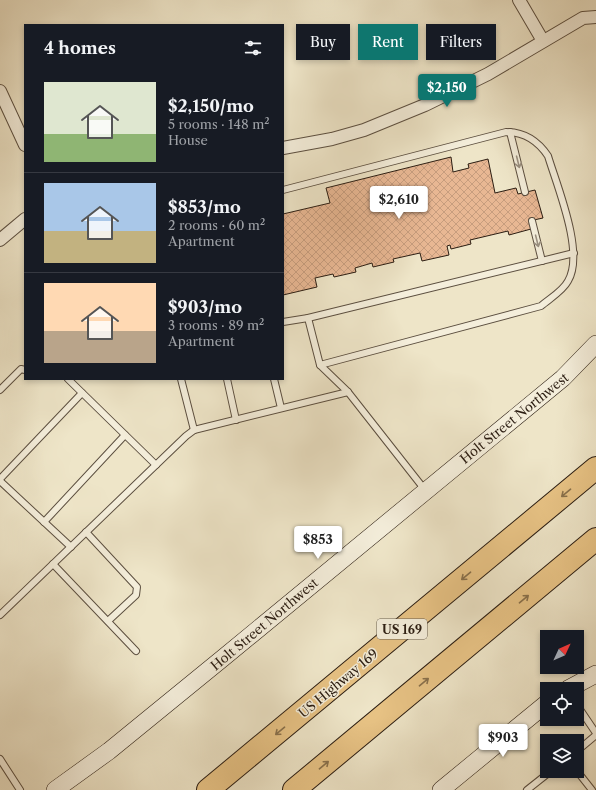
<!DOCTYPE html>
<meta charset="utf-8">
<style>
body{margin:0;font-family:"Libre Caslon Text",serif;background:#242831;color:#f1f3f6;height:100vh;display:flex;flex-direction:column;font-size:15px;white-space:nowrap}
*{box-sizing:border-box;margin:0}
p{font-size:13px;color:#9ea1a6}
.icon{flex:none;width:22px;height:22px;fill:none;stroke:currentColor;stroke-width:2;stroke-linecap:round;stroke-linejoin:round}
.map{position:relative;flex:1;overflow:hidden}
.sheet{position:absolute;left:24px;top:24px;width:260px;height:356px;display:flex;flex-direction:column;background:#171b24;border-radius:0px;box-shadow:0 2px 6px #0003}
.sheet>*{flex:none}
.top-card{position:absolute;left:296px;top:24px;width:240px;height:36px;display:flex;gap:8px}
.needle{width:26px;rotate:46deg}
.tools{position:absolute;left:540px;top:630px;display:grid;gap:8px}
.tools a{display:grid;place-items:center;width:44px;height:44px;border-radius:0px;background:#171b24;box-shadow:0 2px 6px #0003;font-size:20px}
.price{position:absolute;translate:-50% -34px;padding:0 9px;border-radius:4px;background:#fff;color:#222;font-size:13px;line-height:26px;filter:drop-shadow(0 1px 2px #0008)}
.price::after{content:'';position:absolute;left:50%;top:24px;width:12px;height:9px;margin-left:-6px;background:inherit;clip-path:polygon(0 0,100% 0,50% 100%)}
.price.active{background:#0f766e;color:#fff}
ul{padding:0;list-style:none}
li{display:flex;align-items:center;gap:12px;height:100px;padding:0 20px}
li+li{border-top:1px solid #363941}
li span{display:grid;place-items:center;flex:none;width:112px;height:80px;border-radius:0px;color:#555}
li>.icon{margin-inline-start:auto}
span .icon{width:48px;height:48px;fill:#fffc;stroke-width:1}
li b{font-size:17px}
h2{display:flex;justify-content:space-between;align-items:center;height:48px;padding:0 20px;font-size:17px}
.pill{padding:0 14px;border-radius:0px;background:#171b24;box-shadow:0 2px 6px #0003;font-size:14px;line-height:36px}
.pill.active{background:#0f766e;color:#fff}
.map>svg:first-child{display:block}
.building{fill:url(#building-cross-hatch);stroke:#2b1d12}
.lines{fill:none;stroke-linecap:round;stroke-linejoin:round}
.lane-casing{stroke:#5c4f40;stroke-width:8}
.street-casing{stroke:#5c4f40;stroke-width:14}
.secondary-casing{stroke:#2b1d12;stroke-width:18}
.highway-casing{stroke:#2b1d12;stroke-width:24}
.lane{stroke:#f4eedb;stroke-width:6}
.street{stroke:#f4eedb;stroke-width:12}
.secondary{stroke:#f4eedb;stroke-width:17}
.highway{stroke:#e7c284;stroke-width:22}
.oneway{stroke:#9a9081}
.oneway2{stroke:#89704b}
.labels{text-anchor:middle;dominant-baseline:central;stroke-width:3;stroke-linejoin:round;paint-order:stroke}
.shield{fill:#f4eedb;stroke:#675c4e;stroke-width:1}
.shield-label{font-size:12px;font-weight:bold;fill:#2b1d12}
.street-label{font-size:13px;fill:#2b1d12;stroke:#f4eedb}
</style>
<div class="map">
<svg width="596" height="790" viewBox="0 0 596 790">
<defs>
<pattern id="building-cross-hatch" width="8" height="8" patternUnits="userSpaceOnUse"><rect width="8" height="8" fill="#e8b793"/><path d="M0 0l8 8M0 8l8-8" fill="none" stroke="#c79d7e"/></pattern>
</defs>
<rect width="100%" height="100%" fill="#eee5c8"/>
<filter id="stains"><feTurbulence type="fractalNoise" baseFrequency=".005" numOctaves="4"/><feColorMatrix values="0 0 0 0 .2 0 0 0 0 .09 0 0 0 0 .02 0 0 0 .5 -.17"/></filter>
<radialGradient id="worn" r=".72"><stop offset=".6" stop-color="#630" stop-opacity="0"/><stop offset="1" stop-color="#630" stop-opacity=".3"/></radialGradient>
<!-- building -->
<polygon class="building" points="451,157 453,172 469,168 468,164 488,159 495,193 516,188 518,194 535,190 543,218 529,221 531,229 509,235 508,231 470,240 471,244 451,249 450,245 447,246 449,255 422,261 420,253 393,259 394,262 373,267 372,263 355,268 356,272 334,277 333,274 315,278 317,287 283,295 283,214 330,203 326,188"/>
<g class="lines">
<defs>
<g id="lane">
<polyline points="510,132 525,192"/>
<path d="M283,190l223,-58c19,0 32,9 42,24 9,30 37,97 20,125 -5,10 -19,18 -27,25l-221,59"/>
<polyline points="532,221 542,261"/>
<polyline points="308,318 320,365 348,392 425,490"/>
<polyline points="283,322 308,318 574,253"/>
<polyline points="68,379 156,465"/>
<polyline points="181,379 194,430"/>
<polyline points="227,379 236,420"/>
<polyline points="274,379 281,408"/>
<polyline points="0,390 21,369 25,370"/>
<polyline points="0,479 82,393"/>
<polyline points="0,481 71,547"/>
<polyline points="44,522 125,435"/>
<polyline points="86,532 137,587 136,595 108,621"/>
<polyline points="53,564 136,651"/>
<polyline points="0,615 186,436 194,430 348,392"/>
<polyline points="577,705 596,733"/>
<polyline points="577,751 596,735"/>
<polyline points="0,759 20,790"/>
<polyline points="577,771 592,790"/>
<polyline points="527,790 551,771"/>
</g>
<g id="street">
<polyline points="519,0 543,41"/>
<polyline points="0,91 25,145"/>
<polyline points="283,148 332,139 364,130 425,105 488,74 583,18 596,17"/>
<polyline points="0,240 25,219"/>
</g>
<g id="secondary">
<polyline points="568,689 596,674"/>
<polyline points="55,790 109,751 223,658 563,378 596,344"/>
<polyline points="441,790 547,703"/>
</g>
<g id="highway">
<polyline points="208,790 596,468"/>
<polyline points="294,790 596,539"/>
</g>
</defs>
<!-- lane casing -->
<use href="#lane" class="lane-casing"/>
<!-- street casing -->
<use href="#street" class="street-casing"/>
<!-- secondary casing -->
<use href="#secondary" class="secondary-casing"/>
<!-- highway casing -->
<use href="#highway" class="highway-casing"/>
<!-- lane -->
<use href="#lane" class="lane"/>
<!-- street -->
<use href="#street" class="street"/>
<!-- secondary -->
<use href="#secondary" class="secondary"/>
<!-- highway -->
<use href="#highway" class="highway"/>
</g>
<!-- one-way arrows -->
<defs><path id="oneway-shaft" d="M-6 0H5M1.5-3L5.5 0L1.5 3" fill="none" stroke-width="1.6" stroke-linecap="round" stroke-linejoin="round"/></defs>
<g class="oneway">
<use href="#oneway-shaft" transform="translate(518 162) rotate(76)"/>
<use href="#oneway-shaft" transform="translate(537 241) rotate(76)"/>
</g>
<g class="oneway2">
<use href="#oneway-shaft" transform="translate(566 493) rotate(140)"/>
<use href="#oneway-shaft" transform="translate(466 576) rotate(140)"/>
<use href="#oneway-shaft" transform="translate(524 599) rotate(-40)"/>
<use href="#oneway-shaft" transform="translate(424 682) rotate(-40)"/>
<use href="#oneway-shaft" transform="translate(280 731) rotate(140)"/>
<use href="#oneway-shaft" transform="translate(324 765) rotate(-40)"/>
</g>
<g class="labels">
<!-- shield labels -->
<rect class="shield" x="377" y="619" width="50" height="20" rx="3"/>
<g class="shield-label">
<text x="402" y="629">US 169</text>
</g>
<!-- street labels -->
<g class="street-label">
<text transform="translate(514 418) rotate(-39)">Holt Street Northwest</text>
<text transform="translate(264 624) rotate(-40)">Holt Street Northwest</text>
<text transform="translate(338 683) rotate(-40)">US Highway 169</text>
</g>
</g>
<rect width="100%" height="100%" filter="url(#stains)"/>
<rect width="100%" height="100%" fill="url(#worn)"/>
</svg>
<div class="tools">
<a><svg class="needle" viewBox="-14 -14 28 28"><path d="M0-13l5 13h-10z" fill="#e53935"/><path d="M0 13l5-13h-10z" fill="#9ea1a6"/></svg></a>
<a><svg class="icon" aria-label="locate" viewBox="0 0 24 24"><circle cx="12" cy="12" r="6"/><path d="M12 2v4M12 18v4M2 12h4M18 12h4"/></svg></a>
<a><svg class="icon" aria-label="layers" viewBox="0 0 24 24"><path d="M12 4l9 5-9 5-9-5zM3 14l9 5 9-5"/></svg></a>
</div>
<b class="price active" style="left:447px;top:108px">$2,150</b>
<b class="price" style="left:399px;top:220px">$2,610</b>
<b class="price" style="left:318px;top:560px">$853</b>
<b class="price" style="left:503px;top:758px">$903</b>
<div class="top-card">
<a class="pill">Buy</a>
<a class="pill active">Rent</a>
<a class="pill">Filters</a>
</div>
<section class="sheet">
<h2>4 homes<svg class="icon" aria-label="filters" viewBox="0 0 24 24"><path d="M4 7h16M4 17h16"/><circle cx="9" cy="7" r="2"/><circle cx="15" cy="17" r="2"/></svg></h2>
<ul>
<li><span style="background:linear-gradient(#dfe7d0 65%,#8fb573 0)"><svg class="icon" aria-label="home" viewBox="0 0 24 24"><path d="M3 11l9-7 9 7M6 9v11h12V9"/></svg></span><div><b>$2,150/mo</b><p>5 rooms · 148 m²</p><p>House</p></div></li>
<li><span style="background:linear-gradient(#a9c7e8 60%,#c2b280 0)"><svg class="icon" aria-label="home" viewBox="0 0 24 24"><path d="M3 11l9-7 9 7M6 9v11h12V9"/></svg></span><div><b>$853/mo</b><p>2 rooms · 60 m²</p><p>Apartment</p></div></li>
<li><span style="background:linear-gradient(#ffd9b3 60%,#b9a48a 0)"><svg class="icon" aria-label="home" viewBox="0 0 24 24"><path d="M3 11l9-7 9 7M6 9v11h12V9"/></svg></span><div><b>$903/mo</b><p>3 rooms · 89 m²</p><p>Apartment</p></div></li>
</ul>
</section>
</div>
